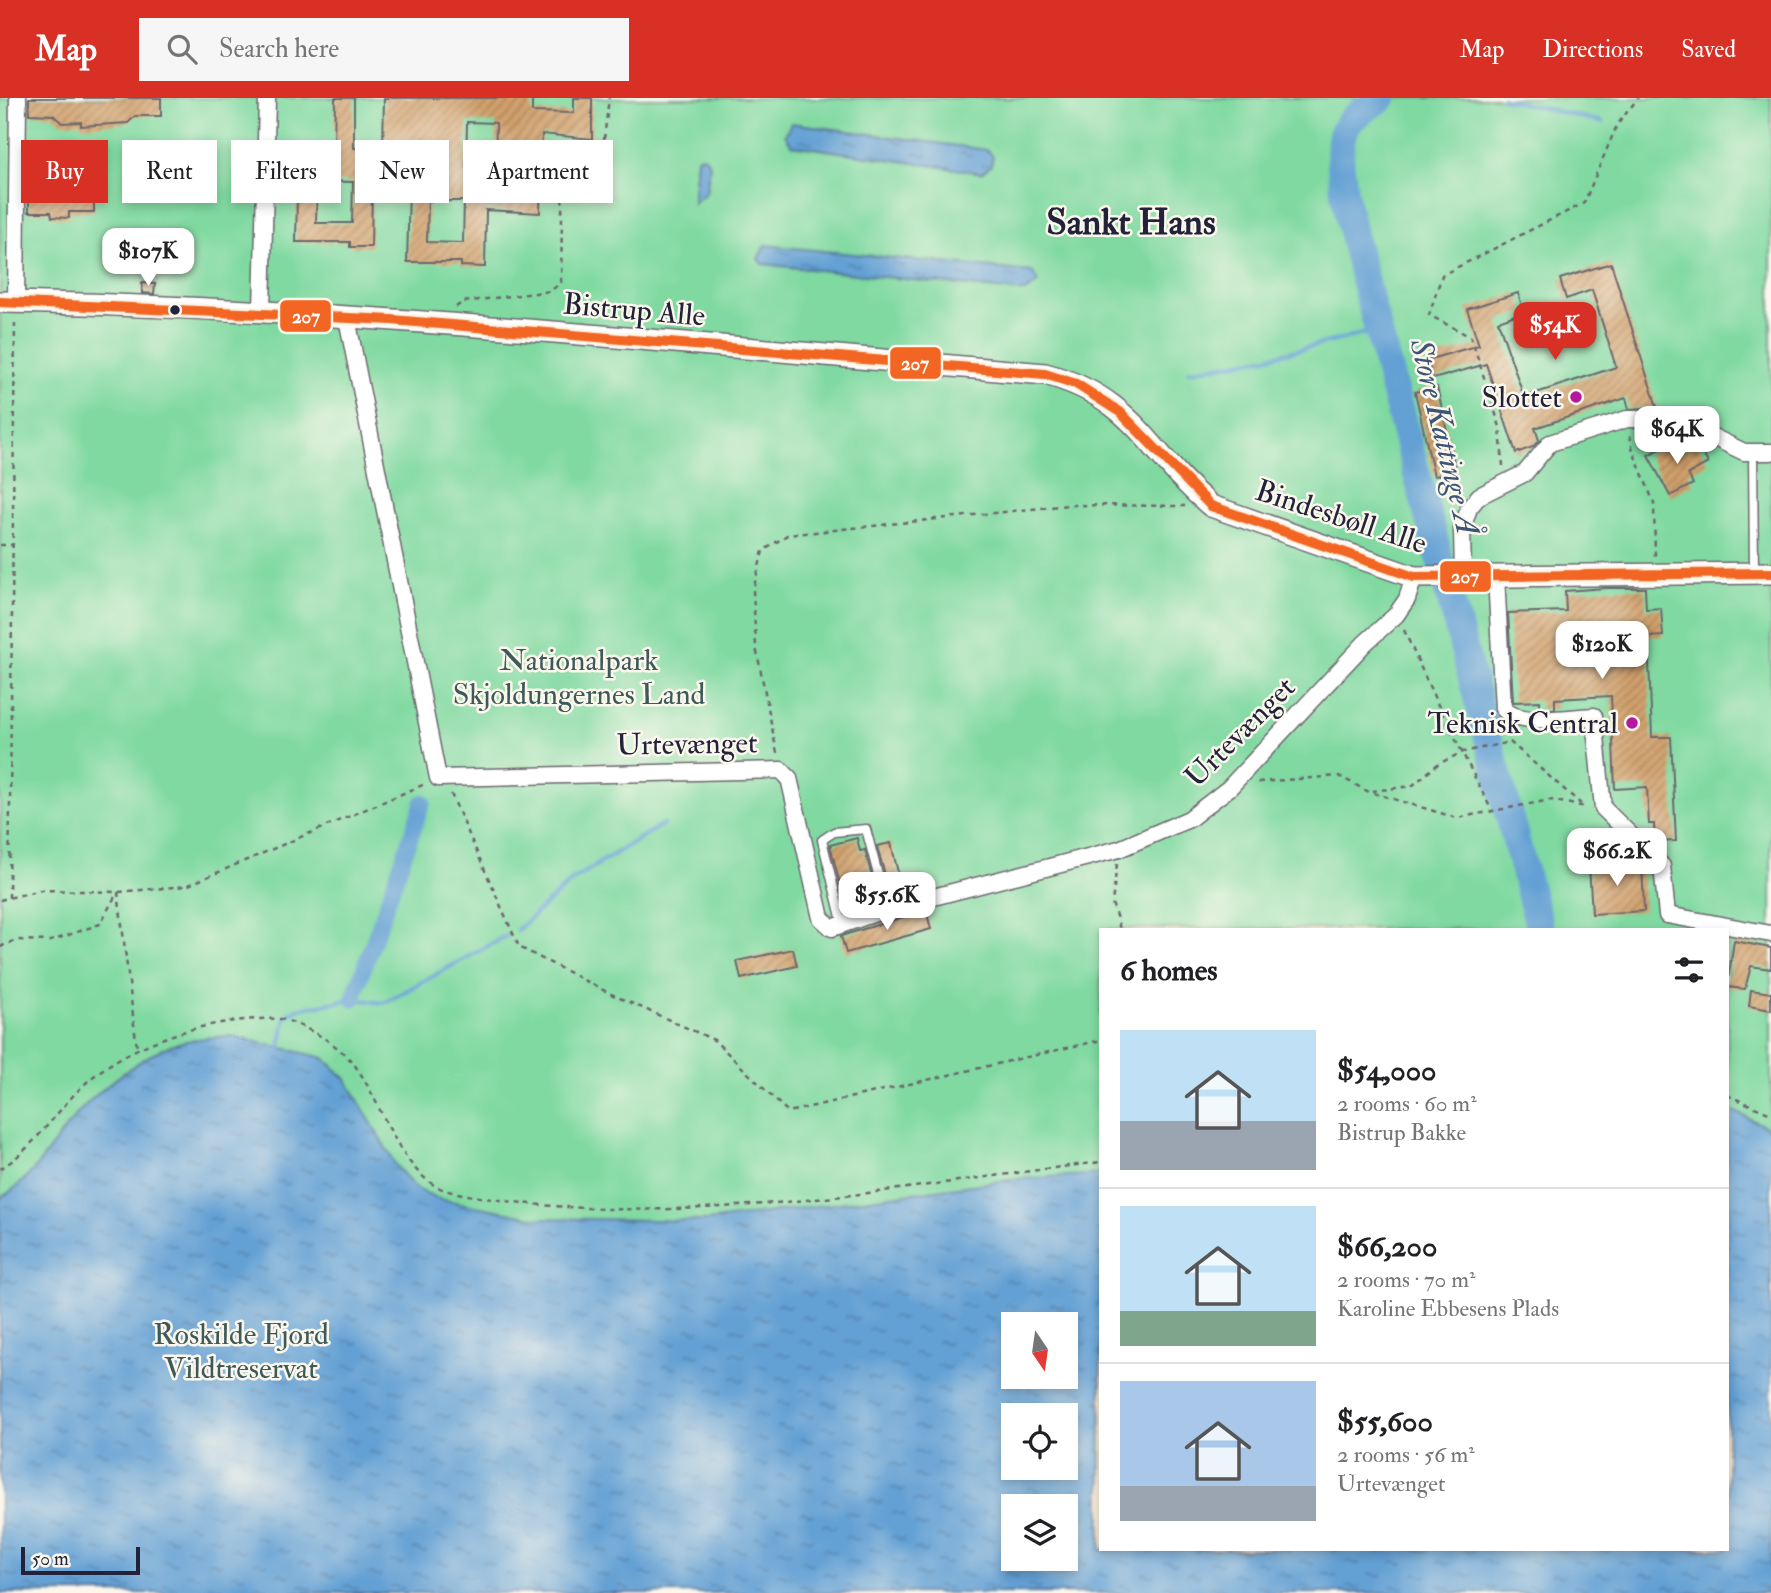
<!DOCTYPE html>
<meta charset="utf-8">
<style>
body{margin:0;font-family:"IM FELL Double Pica",serif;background:#f6f6f6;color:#202124;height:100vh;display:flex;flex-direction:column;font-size:26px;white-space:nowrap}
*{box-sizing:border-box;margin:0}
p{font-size:23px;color:#757577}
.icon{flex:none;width:38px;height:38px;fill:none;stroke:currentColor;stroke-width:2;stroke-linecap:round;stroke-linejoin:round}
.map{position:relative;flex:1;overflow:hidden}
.panel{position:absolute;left:1099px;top:830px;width:630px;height:623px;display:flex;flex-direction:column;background:#fff;border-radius:0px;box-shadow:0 4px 10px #0003}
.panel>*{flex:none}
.top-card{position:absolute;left:21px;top:42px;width:665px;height:63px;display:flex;gap:14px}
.needle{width:46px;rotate:167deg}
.controls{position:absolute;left:1001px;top:1214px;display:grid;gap:14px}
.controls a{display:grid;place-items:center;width:77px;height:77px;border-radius:0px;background:#fff;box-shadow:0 4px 10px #0003;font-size:35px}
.scale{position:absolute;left:21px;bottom:18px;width:119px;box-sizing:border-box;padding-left:7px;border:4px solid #22223b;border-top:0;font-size:19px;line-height:24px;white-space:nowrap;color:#22223b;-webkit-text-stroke:5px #fbf7ec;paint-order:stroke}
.price{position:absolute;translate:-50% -60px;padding:0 16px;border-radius:14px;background:#fff;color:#222;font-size:23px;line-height:46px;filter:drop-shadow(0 2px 4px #0008)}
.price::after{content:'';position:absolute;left:50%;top:42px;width:21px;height:16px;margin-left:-10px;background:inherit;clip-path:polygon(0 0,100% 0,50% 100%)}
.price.on{background:#d93025;color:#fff}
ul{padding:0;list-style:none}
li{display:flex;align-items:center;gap:21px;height:175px;padding:0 21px}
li+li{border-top:2px solid #e0e0e0}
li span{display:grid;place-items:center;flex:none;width:196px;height:140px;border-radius:0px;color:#555}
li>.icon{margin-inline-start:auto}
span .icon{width:84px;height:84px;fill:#fffc;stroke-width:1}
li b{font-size:30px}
h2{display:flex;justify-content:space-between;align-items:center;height:84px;padding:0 21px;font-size:30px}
.tag{padding:0 24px;border-radius:0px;background:#fff;box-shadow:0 4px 10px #0003;font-size:24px;line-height:63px}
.tag.on{background:#d93025;color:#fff}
header{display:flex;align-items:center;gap:42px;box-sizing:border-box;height:98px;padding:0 35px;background:#d93025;color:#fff}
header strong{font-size:33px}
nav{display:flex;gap:38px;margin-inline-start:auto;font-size:24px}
.search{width:490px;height:63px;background:#f6f6f6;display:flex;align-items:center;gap:18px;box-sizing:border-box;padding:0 24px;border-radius:0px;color:#757577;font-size:26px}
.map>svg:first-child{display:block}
.green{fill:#7fd9a0;stroke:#507e6e;stroke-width:2;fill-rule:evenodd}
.water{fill:url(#water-ripples);stroke:#426188;stroke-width:2;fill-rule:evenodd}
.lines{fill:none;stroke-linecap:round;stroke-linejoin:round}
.stream{stroke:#63a0d4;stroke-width:4.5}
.canal{stroke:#63a0d4;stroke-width:16}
.river{stroke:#63a0d4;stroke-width:28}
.building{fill:url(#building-hatch);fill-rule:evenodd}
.lane-casing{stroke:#6c676e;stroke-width:11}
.street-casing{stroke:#6c676e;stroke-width:19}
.secondary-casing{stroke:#6c676e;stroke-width:24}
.path{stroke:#6c676e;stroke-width:2.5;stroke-dasharray:5 5;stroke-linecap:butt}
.lane{stroke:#fff;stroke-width:8}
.street{stroke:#fff;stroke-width:16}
.secondary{stroke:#fff;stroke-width:21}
.bus-1-casing{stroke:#fbf7ec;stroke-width:16}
.bus-1{stroke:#f26522;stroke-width:10}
.bus-dot{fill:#22223b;stroke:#fbf7ec;stroke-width:2.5}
.poi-dot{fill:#b5179e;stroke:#fbf7ec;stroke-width:2.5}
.labels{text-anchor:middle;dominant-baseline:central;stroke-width:5;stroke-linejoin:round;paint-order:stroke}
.street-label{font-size:30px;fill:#22223b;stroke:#fbf7ec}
.poi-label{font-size:30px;fill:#22223b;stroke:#fbf7ec;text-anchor:end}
.park-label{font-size:30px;fill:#3e5959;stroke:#fbf7ec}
.water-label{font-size:32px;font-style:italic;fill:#3c5478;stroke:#fbf7ec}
.district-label{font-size:37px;font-weight:bold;fill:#22223b;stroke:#fbf7ec}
.line-badge{stroke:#fbf7ec;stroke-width:2.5}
.badge-label{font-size:19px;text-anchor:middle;font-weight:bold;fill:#fff}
</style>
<header>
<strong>Map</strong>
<div class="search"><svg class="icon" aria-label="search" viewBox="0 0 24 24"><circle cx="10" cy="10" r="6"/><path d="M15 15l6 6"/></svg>Search here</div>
<nav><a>Map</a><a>Directions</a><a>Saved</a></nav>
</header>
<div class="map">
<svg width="1771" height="1495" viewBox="0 0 1771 1495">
<defs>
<pattern id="water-ripples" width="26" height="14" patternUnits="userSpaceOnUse" patternTransform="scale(1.75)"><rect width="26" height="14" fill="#63a0d4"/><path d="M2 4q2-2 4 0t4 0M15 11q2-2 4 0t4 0" fill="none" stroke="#5182ad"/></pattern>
<pattern id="building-hatch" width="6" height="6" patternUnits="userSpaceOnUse" patternTransform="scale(1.75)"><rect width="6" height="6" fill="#d1a06c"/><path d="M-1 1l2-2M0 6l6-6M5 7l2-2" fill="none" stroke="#a9825a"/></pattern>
</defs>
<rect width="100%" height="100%" fill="#fbf7ec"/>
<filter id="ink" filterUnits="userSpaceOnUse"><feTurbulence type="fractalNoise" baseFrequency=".0143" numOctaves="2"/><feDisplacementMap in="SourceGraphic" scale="14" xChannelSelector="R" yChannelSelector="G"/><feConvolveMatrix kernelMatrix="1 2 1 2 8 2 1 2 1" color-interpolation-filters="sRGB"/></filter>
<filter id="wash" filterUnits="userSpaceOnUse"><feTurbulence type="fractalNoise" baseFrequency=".00686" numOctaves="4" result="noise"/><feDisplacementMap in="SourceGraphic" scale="28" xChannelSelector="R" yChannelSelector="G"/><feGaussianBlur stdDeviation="1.57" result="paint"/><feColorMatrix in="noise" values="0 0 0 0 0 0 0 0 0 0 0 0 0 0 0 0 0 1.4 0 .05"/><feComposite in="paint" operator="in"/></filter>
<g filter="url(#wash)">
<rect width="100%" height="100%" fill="#f4e6cd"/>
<!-- green -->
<path class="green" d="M0,0h1771v1495h-1771zM1101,831h626v620h-626zM1013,1227h53v52h-53zM1013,1318h53v52h-53zM1013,1409h53v52h-53z"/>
<!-- water -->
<g class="water">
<polygon points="791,25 987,52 993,58 991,67 982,75 792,47 785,37"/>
<polygon points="704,58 710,66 706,95 693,105 697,59"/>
<polygon points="765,147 1032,174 1039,184 1025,194 762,166 758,161"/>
<path d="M233,938l91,22 22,21 49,85 20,24 24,11 99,19 169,3 309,-42 85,-5v375h626v-441l44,21v464h-1771v-395c31,-17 50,-51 72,-78 20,-25 60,-56 88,-70 22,-11 49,-13 73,-14zM1013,1227h53v52h-53zM1013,1318h53v52h-53zM1013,1409h53v52h-53z"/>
</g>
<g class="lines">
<!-- stream -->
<g class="stream">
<polyline points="1502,0 1602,24"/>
<polyline points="1189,273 1264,260 1379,232"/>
<polyline points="517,832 574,781 663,726"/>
<polyline points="280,949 286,918 297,911 353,901 384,905 506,838"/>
</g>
<!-- canal -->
<polyline class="canal" points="353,901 423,704"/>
<!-- river -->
<path class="river" d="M1382,0c-14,10 -33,18 -39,35 -14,38 31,178 42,223 50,191 103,382 155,573"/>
</g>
<g id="blocks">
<!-- building -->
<g class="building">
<polygon points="29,0 161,0 161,18 135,18 128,25 81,28 81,24 62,25 53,17 29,16"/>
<path d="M335,0h19v50h29l1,-50h148v14l42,1v-15h18v41l-50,-5 -2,79 -54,-3 -1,57 -24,-1v-4h-54l2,-71 -37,-1 -1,57h-21v-5h-54l2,-93 36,1zM467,24l29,1 -1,46 -29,-1zM317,83l36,1 -1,41h-36zM428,103h36l-1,42 -36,-1z"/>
<polygon points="29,84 94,84 94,114 69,114 69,120 52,119 51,114 29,114"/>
<polygon points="1611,165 1657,309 1629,311 1626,300 1535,330 1539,342 1533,349 1516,355 1486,266 1433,281 1427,262 1479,247 1467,211 1518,195 1524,214 1498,223 1524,299 1616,269 1592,192 1566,201 1560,181"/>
<polygon points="142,185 155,186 154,196 142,195"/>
<polygon points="1437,289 1456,374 1434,378 1415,294"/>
<polygon points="1671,345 1677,356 1697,345 1708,365 1688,376 1693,386 1670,398 1648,357"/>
<polygon points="1606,490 1645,490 1646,511 1661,510 1663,538 1648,539 1652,639 1671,639 1676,743 1655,744 1654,726 1649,726 1647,689 1615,691 1611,598 1555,601 1555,611 1540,611 1540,603 1513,604 1508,515 1566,513 1565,493"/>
<polygon points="857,740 860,753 865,752 878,803 847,814 830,747"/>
<polygon points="891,745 903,796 891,799 877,748"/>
<polygon points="1642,764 1644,813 1592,816 1589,767"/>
<polygon points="926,812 931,831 846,855 841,838"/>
<polygon points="1734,843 1771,850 1771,871 1751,868 1745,891 1727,889"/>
<polygon points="793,851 797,868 741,881 737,863"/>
<polygon points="1751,892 1771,895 1771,912 1749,908"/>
</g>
</g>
</g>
<g filter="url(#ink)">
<use href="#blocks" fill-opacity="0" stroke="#6c676e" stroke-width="2"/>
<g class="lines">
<defs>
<g id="lane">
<polyline points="1753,354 1754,475"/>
<polyline points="843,827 822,742 834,734 866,731 887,811"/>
</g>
<g id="street">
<polyline points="16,204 18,0"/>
<polyline points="262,214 267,0"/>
<polyline points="347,220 438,680 781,672 789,680 821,820 832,830 887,811 1119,751 1189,721 1229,690 1365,545 1396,517 1407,501 1414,479"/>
<polyline points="1463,478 1462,431 1469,410 1479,398 1525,375 1550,345 1627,321 1653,321 1680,323 1744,354 1771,354"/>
<path d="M1496,478l7,132c15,19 68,9 91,8l9,92 59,58 5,49 104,19"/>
</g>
<path id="secondary" d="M0,204c349,6 697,43 1045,72 91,24 101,78 166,132l203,71 357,-4"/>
</defs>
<!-- lane casing -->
<use href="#lane" class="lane-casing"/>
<!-- street casing -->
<use href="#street" class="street-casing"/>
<!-- secondary casing -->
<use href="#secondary" class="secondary-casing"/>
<!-- path -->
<g class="path">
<polyline points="456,209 463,204 551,193 561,184 563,54 591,54 603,49 609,0"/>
<polyline points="1630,337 1633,353 1654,405 1655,459"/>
<polyline points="1503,368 1500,329 1471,239 1429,217 1442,177 1584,105 1617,27 1638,0"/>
<polyline points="0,447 14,447"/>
<polyline points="1404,532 1435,601 1492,713"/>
<polyline points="777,655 756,549 753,492 763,453 787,437 1069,407 1185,408"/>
<polyline points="1258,684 1339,678 1367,693 1457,720 1550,702 1586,709"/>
<polyline points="1372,693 1412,688 1438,666 1463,654 1510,644 1581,706"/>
<polyline points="451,696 519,849 611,896 714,942 788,1014 1101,942"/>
<polyline points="1117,766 1112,805 1120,831"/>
<polyline points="118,794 137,951"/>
<polyline points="9,800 15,223"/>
<polyline points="0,802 41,792 118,794 186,788 425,686"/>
<polyline points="0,849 16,842 51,843 100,826 117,795"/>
<polyline points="1727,997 1771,1016"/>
<path d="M0,1071c36,-22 56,-59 87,-87 46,-42 130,-66 192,-63 11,1 24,8 34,13 17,9 32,20 43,35 27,37 46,115 96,125 217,43 432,-4 649,-30"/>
</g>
<!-- lane -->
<use href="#lane" class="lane"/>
<!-- street -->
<use href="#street" class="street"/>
<!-- secondary -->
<use href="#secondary" class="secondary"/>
<defs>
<polyline id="bus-1" points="0,204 392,222 1045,276 1076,286 1120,314 1211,408 1414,479 1771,475"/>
</defs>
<!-- bus-1 casing -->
<use href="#bus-1" class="bus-1-casing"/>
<!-- bus-1 -->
<use href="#bus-1" class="bus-1"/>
</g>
</g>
<!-- markers -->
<circle class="bus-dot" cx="175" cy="212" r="6"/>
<g class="poi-dot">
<circle cx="1576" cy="299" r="7"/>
<circle cx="1632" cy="625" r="7"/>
</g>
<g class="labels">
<!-- street labels -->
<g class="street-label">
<text transform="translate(634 212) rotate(5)">Bistrup Alle</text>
<text transform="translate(1341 419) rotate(18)">Bindesbøll Alle</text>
<text transform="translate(1240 634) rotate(-45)">Urtevænget</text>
<text transform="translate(687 646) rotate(-1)">Urtevænget</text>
</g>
<!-- poi labels -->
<g class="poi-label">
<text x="1562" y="299">Slottet</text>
<text x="1618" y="625">Teknisk Central</text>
</g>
<!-- park labels -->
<g class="park-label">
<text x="579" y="562">Nationalpark<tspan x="579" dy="34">Skjoldungernes Land</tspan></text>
<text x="241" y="1236">Roskilde Fjord<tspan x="241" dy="34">Vildtreservat</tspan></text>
</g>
<!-- water labels -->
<g class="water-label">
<text transform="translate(1444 339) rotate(76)">Store Kattinge Å</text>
</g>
<!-- district labels -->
<g class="district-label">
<text x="1131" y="124">Sankt Hans</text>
</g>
</g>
<g class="line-badge">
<rect x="279" y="201" width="53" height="34" rx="7" fill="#f26522"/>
<rect x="889" y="248" width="53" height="34" rx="7" fill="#f26522"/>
<rect x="1439" y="462" width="53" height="33" rx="7" fill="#f26522"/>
</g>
<g class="badge-label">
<text x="306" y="225">207</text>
<text x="915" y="272">207</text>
<text x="1465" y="485">207</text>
</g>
</svg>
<div class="controls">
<a><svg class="needle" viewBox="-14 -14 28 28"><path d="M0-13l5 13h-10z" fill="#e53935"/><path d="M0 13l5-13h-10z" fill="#757577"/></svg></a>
<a><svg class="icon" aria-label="locate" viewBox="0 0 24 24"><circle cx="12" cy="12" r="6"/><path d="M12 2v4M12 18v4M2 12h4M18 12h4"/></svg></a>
<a><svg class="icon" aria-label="layers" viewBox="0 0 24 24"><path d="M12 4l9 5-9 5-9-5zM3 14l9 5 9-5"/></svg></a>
</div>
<div class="scale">50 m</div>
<b class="price" style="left:148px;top:190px">$107K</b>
<b class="price on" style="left:1555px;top:264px">$54K</b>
<b class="price" style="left:1677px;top:368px">$64K</b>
<b class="price" style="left:1602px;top:583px">$120K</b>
<b class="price" style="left:1617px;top:790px">$66.2K</b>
<b class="price" style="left:887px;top:834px">$55.6K</b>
<div class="top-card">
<a class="tag on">Buy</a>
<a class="tag">Rent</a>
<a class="tag">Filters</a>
<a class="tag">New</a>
<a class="tag">Apartment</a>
</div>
<section class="panel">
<h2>6 homes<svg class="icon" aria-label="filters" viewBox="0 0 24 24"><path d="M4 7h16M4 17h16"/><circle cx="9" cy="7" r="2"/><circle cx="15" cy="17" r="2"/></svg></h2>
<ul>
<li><span style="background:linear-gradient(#bfe0f5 65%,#9aa5b1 0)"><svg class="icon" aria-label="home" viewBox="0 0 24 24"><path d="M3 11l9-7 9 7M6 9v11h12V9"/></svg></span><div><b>$54,000</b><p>2 rooms · 60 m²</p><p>Bistrup Bakke</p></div></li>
<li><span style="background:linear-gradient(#bfe0f5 75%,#7fa58c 0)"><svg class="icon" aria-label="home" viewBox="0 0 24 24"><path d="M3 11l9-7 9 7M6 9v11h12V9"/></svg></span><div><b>$66,200</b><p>2 rooms · 70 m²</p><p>Karoline Ebbesens Plads</p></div></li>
<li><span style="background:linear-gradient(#a9c7e8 75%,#9aa5b1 0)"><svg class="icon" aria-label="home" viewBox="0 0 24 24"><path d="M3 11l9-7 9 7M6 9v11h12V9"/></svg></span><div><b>$55,600</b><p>2 rooms · 56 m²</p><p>Urtevænget</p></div></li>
</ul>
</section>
</div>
